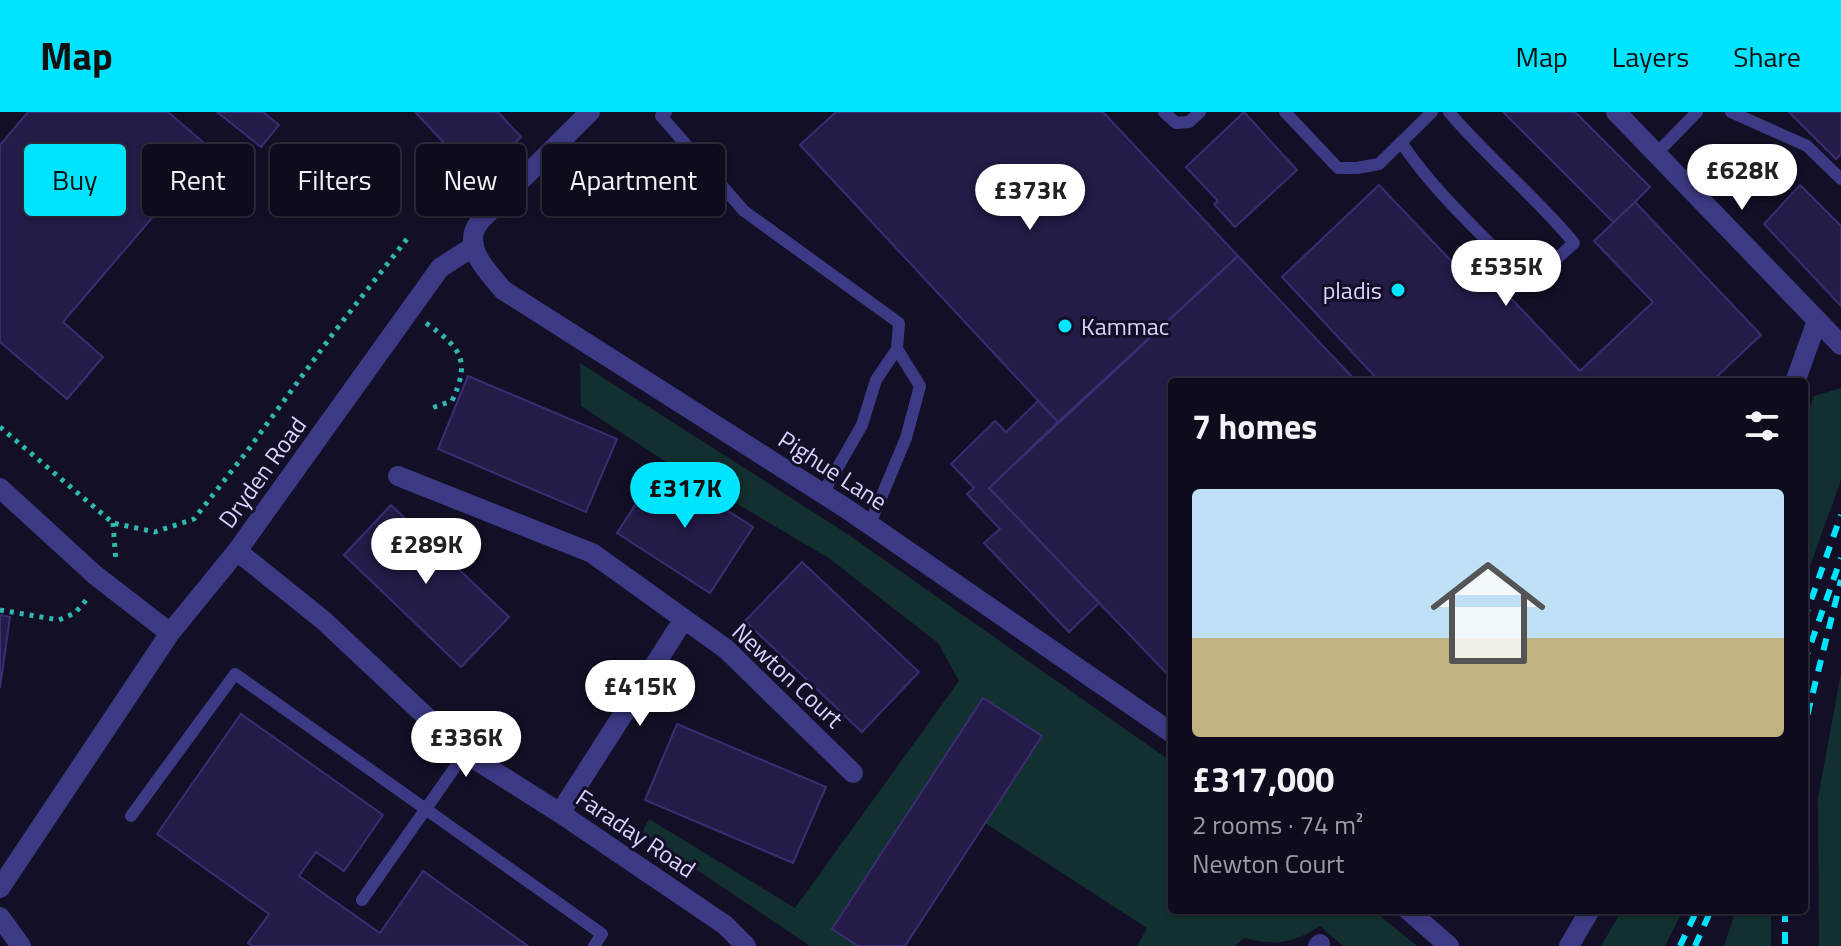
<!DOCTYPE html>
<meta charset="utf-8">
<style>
body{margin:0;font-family:"Titillium Web",sans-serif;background:#1c1929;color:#f1f3f6;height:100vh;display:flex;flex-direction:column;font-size:30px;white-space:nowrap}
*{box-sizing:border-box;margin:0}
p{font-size:26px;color:#9b9ba3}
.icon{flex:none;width:44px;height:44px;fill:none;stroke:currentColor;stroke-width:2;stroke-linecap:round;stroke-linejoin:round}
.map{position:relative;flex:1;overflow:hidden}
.side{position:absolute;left:1168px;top:266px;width:640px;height:536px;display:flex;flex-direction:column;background:#0e0b1c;border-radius:8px;box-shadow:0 2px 6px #0004,0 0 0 2px #2e2b3b}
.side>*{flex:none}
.guide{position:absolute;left:24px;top:32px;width:760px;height:72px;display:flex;gap:16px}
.price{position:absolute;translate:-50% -68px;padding:0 18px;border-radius:28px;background:#fff;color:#222;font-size:26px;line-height:52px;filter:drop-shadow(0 2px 4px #0008)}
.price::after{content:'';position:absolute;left:50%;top:48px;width:24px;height:18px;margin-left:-12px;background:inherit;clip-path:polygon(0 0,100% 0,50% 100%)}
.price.current{background:#00e5ff;color:#111}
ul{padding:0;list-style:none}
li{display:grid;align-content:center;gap:16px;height:424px;padding:0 24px}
li span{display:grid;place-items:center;height:248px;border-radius:8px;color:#555}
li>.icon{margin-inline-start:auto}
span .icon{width:144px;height:144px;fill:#fffc;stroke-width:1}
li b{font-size:34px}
h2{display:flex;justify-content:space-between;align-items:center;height:96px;padding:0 24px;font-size:34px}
.pill{padding:0 28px;border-radius:8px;background:#0e0b1c;box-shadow:0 2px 6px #0004,0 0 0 2px #2e2b3b;font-size:28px;line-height:72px}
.pill.current{background:#00e5ff;color:#111}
header{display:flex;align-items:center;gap:48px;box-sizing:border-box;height:112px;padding:0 40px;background:#00e5ff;color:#111}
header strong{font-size:38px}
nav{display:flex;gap:44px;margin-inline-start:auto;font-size:28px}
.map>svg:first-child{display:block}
.green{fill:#12302f}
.building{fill:#241b47;stroke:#3b2d73;stroke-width:2}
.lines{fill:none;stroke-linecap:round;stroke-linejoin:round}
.path{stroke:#2fb8b0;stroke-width:5;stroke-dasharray:4 6;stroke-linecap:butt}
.service{stroke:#3d3a85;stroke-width:12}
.minor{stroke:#3d3a85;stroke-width:20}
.rail{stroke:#00e5ff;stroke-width:6;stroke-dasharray:12 10;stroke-linecap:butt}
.poi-dot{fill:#00e5ff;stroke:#130f26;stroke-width:3}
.labels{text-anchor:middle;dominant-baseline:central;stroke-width:6;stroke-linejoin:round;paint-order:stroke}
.poi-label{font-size:24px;fill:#d9d4ff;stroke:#130f26;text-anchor:end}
.street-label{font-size:24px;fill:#d9d4ff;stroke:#130f26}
</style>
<header>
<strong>Map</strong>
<nav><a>Map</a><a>Layers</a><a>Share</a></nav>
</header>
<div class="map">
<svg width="1841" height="834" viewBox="0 0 1841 834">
<rect width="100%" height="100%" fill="#130f26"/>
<!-- green -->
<g class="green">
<path d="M580,251l266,170 326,229v148h201l44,36h-74l-23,-20c-29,18 -43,20 -76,12l-9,8h-98l10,-18 -162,-105 57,-86 -59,-39 -151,230 26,18h-48l-168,-113 7,-14 146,89 164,-227 -21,-38 -108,-84 -170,-101 -79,-52z"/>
<polygon points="1841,276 1841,368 1804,471 1804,311 1814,284"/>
<polygon points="1841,561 1841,834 1819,834 1818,686"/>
<polygon points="1622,798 1683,798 1665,834 1601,834"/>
<polygon points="1736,798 1771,798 1771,834 1724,834"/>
</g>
<!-- building -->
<g class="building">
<polygon points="28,0 168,0 211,37 63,210 103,245 67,287 0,230 0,33"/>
<polygon points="217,0 263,0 279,13 261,35"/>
<polygon points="415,0 498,0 521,25 477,66"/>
<polygon points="836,0 1103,0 1238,144 1058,310 800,33"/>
<polygon points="1244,0 1297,58 1235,115 1214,92 1218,89 1186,55"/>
<polygon points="1503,0 1575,0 1650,75 1614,111"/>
<polygon points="1789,0 1841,0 1841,42 1836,47"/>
<polygon points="1379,73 1455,153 1468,141 1580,259 1653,190 1594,129 1635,90 1761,223 1711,270 1380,270 1282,165"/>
<polygon points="1800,73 1841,114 1841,194 1764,112"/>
<polygon points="1238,144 1357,270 1172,270 1172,567 989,376"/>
<polygon points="468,264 617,327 586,400 438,337"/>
<polygon points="1038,289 1058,310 989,376 1099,491 1069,520 984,431 1000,417 967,382 974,376 951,352 995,309 1006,320"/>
<polygon points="660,355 753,415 710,481 617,421"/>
<polygon points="391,393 509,505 461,555 344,443"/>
<polygon points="802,450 919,560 862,620 745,509"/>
<polygon points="0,503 10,505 0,576"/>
<polygon points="983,586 1042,624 905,834 858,834 832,817"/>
<polygon points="241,602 383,703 344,759 316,740 299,764 380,821 423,759 528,834 252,834 248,831 269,802 157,722"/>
<polygon points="677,612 826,675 793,751 645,688"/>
</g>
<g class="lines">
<!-- path -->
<g class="path">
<path d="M426,211c35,25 45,37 26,78l-23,8"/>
<polyline points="0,315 113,411 155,420 194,407 245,342 335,219 410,123"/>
<polyline points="113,411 116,450"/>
<polyline points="0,498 59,508 75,501 88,486"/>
</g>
<!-- service -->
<g class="service">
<polyline points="666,0 661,4 744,99 899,211 897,237 876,268 862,313 823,381"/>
<polyline points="1164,0 1176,11 1189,10 1200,0"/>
<polyline points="1285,0 1338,56 1357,56 1379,52 1432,0"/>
<polyline points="1731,0 1807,34 1841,67"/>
<path d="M1401,30c35,53 85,95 128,142l45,-41c-38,-46 -86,-85 -125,-131"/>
<polyline points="1656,42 1697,0"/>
<polyline points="870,412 906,326 920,274 897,237"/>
<polyline points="131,704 235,562 602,822 594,834"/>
<polyline points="362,788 465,641"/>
</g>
<!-- minor -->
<g class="minor">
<path d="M590,0l-109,108c-3,4 -6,8 -7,12 -6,22 17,43 29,58l344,219 325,224"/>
<polyline points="1616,0 1841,233"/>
<polyline points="1795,270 1817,209"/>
<polyline points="398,364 592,441 726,537 853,661"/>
<polyline points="0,376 95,463 170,521"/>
<polyline points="237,439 323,508 465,641 560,701 725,813 746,834"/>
<polyline points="560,701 684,507"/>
<polyline points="0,776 170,521 237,439 440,156 474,134"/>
<polyline points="1408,798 1449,834"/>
<polyline points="0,805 21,834"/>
<polyline points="1318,834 1320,832"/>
<polyline points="1569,834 1590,798"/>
</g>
<!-- rail -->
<g class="rail">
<polyline points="1804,508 1841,403"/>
<polyline points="1804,551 1841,446"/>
<polyline points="1804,624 1809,596 1841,468"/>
<polyline points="1785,798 1785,834"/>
<polyline points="1680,834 1697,798"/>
<polyline points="1695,834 1711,798"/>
</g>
</g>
<!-- markers -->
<g class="poi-dot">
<circle cx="1398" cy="178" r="8"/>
<circle cx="1065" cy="214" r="8"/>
</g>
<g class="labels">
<!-- poi labels -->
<g class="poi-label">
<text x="1382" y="178">pladis</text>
<text x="1081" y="214" text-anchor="start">Kammac</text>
</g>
<!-- street labels -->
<g class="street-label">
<text transform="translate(833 358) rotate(33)">Pighue Lane</text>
<text transform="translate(262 360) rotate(-54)">Dryden Road</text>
<text transform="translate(788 563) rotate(43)">Newton Court</text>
<text transform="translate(636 721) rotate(34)">Faraday Road</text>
</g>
</g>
</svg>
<b class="price" style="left:1742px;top:100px">£628K</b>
<b class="price" style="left:1030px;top:120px">£373K</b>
<b class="price" style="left:1506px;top:196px">£535K</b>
<b class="price current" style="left:685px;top:418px">£317K</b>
<b class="price" style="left:426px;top:474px">£289K</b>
<b class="price" style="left:640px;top:616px">£415K</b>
<b class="price" style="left:466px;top:667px">£336K</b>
<div class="guide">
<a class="pill current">Buy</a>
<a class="pill">Rent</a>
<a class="pill">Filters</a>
<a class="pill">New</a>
<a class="pill">Apartment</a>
</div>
<section class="side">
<h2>7 homes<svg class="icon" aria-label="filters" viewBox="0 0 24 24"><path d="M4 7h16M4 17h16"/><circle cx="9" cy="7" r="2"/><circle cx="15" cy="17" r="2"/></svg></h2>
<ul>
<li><span style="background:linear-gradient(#bfe0f5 60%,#c2b280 0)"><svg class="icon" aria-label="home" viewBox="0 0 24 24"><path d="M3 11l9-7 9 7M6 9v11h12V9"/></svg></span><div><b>£317,000</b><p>2 rooms · 74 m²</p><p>Newton Court</p></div></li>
</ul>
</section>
</div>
